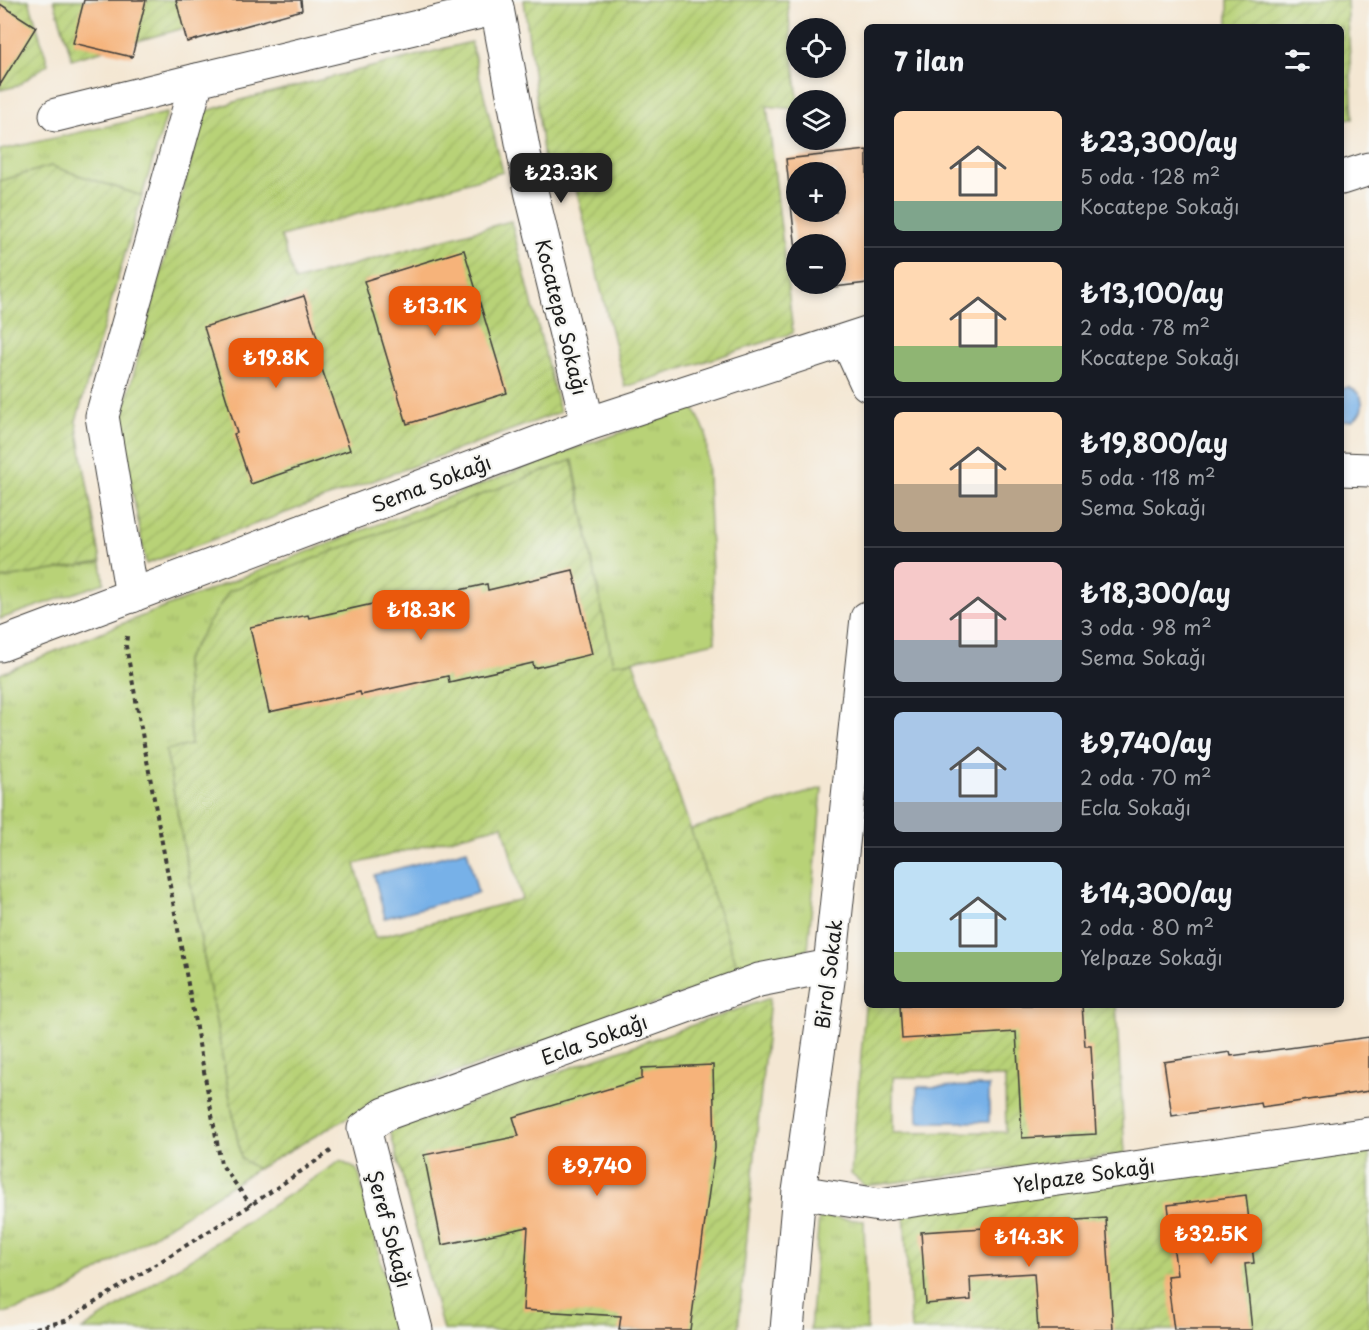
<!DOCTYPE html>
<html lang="tr">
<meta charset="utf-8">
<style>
body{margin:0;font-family:"Playpen Sans",sans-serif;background:#242831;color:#f1f3f6;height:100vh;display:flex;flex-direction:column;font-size:22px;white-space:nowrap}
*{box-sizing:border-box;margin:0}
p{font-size:20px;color:#9ea1a6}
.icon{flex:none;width:33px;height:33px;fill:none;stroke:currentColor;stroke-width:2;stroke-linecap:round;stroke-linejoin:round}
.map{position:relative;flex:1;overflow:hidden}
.side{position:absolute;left:864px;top:24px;width:480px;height:984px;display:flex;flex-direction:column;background:#171b24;border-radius:9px;box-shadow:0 3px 9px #0003}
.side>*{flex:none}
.fabs{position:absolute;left:786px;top:18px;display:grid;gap:12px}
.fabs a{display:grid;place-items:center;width:60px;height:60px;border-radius:50%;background:#171b24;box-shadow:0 3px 9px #0003;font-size:30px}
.price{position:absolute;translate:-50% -51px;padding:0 14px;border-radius:12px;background:#ea580c;color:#fff;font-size:20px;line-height:39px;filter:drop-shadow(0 2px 3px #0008)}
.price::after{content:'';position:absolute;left:50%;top:36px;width:18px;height:14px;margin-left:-9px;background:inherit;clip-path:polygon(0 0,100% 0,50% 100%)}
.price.selected{background:#222;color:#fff}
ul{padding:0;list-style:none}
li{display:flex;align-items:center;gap:18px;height:150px;padding:0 30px}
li+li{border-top:2px solid #363941}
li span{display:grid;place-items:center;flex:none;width:168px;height:120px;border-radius:9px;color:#555}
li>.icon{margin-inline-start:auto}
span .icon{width:72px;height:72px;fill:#fffc;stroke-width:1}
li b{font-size:26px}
h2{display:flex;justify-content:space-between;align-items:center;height:72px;padding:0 30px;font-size:26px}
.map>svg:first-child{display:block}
.grass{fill:url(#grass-tufts);stroke:#6a774a;stroke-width:1.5}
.garden{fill:url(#garden-furrows);stroke:#6a774a;stroke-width:1.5;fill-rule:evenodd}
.water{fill:#77b1e8;stroke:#4a6682;stroke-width:1.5}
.building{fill:#f6b37a;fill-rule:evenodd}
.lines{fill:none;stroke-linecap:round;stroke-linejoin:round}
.minor-casing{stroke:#3c3a37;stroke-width:35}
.path{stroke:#3c3a37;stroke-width:4;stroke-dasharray:4.5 4.5;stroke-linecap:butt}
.minor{stroke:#fff;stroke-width:33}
.labels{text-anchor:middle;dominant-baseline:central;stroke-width:4.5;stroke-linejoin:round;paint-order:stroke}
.street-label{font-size:20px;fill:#1c1c1c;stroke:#f6f6f2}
</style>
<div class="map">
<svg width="1369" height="1330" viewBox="0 0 1369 1330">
<defs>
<pattern id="grass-tufts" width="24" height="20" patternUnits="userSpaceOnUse" patternTransform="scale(1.5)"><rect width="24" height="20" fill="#b8d277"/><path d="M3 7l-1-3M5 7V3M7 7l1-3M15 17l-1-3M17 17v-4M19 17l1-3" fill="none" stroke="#9eb466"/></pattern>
<pattern id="garden-furrows" width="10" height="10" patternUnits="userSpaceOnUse" patternTransform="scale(1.5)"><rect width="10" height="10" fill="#b8d277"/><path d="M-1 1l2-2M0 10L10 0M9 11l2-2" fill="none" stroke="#9eb466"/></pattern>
</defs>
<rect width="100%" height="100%" fill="#f6f6f2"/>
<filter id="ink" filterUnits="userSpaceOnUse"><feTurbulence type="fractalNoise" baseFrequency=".0167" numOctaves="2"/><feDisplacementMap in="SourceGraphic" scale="12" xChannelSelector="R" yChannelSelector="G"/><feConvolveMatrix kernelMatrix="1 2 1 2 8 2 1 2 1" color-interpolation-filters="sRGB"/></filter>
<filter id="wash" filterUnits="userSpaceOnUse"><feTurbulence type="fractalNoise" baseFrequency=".008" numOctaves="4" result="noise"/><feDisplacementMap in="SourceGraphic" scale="24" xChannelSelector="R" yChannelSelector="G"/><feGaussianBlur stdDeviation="1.35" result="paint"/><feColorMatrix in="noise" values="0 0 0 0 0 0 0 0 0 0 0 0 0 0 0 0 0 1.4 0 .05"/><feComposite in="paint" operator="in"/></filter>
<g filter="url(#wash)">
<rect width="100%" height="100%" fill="#f4e7d3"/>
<!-- grass -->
<g class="grass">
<polygon points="167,113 142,196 51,166 0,181 0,150"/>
<polygon points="694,408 706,433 715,642 613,665 573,461 185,660 191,745 166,751 241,1158 257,1169 56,1298 0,1314 0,674 109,629 570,450"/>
<polygon points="101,562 104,583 0,619 0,579"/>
<polygon points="822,788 808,949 740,974 689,830"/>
<polygon points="340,1161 358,1170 398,1330 82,1330"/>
<polygon points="819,1216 864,1221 867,1330 810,1330"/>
</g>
<!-- garden -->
<g class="garden">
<polygon points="0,0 29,0 48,64 17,86 0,90"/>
<polygon points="54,0 285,0 72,59"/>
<polygon points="524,0 787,0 798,100 796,100 796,109 767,106 793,333 625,387 575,184 547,184"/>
<polygon points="1228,0 1347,0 1353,119 1341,118 1341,27 1228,27"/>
<polygon points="471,42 503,172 281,236 295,281 511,221 560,412 146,564 120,425 204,112 241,100"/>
<polygon points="51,166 142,196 76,421 101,562 0,579 0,181"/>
<path d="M572,460l41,204 20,-3 107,313 -358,124 -125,71 -16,-11 -75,-408 25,-5 -6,-85 44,-69zM503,825l19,74 -147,39 -20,-74z"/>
<path d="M867,984v21h249l9,149 -260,32 -14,-12zM893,1077h112l1,55 -113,1z"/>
<polygon points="770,998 738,1330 443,1330 390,1131"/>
<polygon points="1369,1148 1369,1330 911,1330 904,1212"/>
</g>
<!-- water -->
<g class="water">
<path d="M1348,387c17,6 19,23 5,33l-12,1v-32z"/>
<polygon points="467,850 478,893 385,918 374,875"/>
<polygon points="989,1086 989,1122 918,1122 917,1087"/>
</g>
<g id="blocks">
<!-- building -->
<g class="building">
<polygon points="84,0 146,0 132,57 73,43"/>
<polygon points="176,0 301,0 302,10 187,42"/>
<polygon points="0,4 36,27 0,85"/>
<path d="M867,150v133l-66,8 -1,-7h36v-40h-40v6l-10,-91zM796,172h40v40h-40z"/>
<polygon points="464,250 507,393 407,424 364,281"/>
<polygon points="304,296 320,347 315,349 350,450 251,484 234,434 237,433 204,327"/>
<polygon points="573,570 592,654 534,668 533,663 449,682 448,676 361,695 360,692 269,712 250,627 308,615 309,618 400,598 401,603 487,584 488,590"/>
<polygon points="900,1005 1082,1005 1085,1046 1091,1046 1096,1134 1022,1138 1016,1032 902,1039"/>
<polygon points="1369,1037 1369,1091 1262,1107 1261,1103 1172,1116 1164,1062 1230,1052 1231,1056"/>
<polygon points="713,1065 715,1148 690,1330 619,1330 621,1316 523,1310 528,1227 442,1245 424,1155 519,1136 513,1117 642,1079 642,1068"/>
<polygon points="1246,1195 1254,1263 1245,1264 1252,1330 1174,1330 1167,1276 1177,1275 1168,1205"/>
<polygon points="1106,1218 1113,1330 1038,1330 1034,1273 970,1277 971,1300 926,1304 921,1232 1034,1225 1033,1223"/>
</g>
</g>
</g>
<g filter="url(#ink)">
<use href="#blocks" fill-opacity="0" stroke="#3c3a37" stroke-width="1.5"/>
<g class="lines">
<defs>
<g id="minor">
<polyline points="494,0 497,8 531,191 588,424"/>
<polyline points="56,115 197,80"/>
<polyline points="1341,178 1369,169"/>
<polyline points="847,340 867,384"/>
<polyline points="1341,469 1369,470"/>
<polyline points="132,596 102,416 197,80 497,8"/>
<polyline points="0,645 588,424 867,333"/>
<polyline points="799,1192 879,1205 1369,1134"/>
<polyline points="416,1330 364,1129 385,1114 759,980 830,966"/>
<polyline points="787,1330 799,1192 830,966 867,618"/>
</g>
</defs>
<!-- minor casing -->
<use href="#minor" class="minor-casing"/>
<!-- path -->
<g class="path">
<polyline points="127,636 126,646 221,1164 251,1205"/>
<polyline points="27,1330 65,1321 251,1205 331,1151"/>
</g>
<!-- minor -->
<use href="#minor" class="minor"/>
</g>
</g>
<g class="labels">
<!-- street labels -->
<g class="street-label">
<text transform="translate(562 317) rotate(76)">Kocatepe Sokağı</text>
<text transform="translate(431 483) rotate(-21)">Sema Sokağı</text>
<text transform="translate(828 974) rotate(-83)">Birol Sokak</text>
<text transform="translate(594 1039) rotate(-20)">Ecla Sokağı</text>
<text transform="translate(1084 1175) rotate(-8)">Yelpaze Sokağı</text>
<text transform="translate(390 1229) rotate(75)">Şeref Sokağı</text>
</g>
</g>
</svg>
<div class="fabs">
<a><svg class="icon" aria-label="locate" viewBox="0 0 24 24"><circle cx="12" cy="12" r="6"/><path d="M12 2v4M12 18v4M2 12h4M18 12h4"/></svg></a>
<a><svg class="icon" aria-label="layers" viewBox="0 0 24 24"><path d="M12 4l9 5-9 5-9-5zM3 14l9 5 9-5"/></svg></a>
<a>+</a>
<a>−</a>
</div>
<b class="price selected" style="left:561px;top:204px">₺23.3K</b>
<b class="price" style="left:435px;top:337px">₺13.1K</b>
<b class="price" style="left:276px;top:389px">₺19.8K</b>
<b class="price" style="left:421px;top:641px">₺18.3K</b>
<b class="price" style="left:597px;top:1197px">₺9,740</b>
<b class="price" style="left:1211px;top:1265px">₺32.5K</b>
<b class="price" style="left:1029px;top:1268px">₺14.3K</b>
<section class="side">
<h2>7 ilan<svg class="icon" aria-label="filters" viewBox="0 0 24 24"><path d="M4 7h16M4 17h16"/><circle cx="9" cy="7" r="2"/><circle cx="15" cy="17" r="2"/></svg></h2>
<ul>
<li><span style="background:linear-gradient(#ffd9b3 75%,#7fa58c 0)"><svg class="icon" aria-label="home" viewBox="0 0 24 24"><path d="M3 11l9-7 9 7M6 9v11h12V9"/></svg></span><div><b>₺23,300/ay</b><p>5 oda · 128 m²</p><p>Kocatepe Sokağı</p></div></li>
<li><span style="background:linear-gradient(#ffd9b3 70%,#8fb573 0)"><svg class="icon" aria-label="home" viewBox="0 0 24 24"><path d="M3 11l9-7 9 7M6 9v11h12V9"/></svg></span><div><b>₺13,100/ay</b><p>2 oda · 78 m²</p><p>Kocatepe Sokağı</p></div></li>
<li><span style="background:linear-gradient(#ffd9b3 60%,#b9a48a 0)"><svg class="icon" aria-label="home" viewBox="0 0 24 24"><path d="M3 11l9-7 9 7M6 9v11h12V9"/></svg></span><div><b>₺19,800/ay</b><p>5 oda · 118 m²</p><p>Sema Sokağı</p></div></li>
<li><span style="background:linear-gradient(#f6c9c9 65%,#9aa5b1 0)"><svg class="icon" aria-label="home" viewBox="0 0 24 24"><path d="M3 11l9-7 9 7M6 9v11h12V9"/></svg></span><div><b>₺18,300/ay</b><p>3 oda · 98 m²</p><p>Sema Sokağı</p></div></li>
<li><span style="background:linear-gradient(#a9c7e8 75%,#9aa5b1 0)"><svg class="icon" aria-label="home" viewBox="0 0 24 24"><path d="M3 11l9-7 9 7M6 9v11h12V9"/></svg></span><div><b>₺9,740/ay</b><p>2 oda · 70 m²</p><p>Ecla Sokağı</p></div></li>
<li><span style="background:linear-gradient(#bfe0f5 75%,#8fb573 0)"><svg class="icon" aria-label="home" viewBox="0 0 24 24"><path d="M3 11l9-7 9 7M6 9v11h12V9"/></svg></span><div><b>₺14,300/ay</b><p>2 oda · 80 m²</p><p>Yelpaze Sokağı</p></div></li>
</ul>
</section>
</div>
